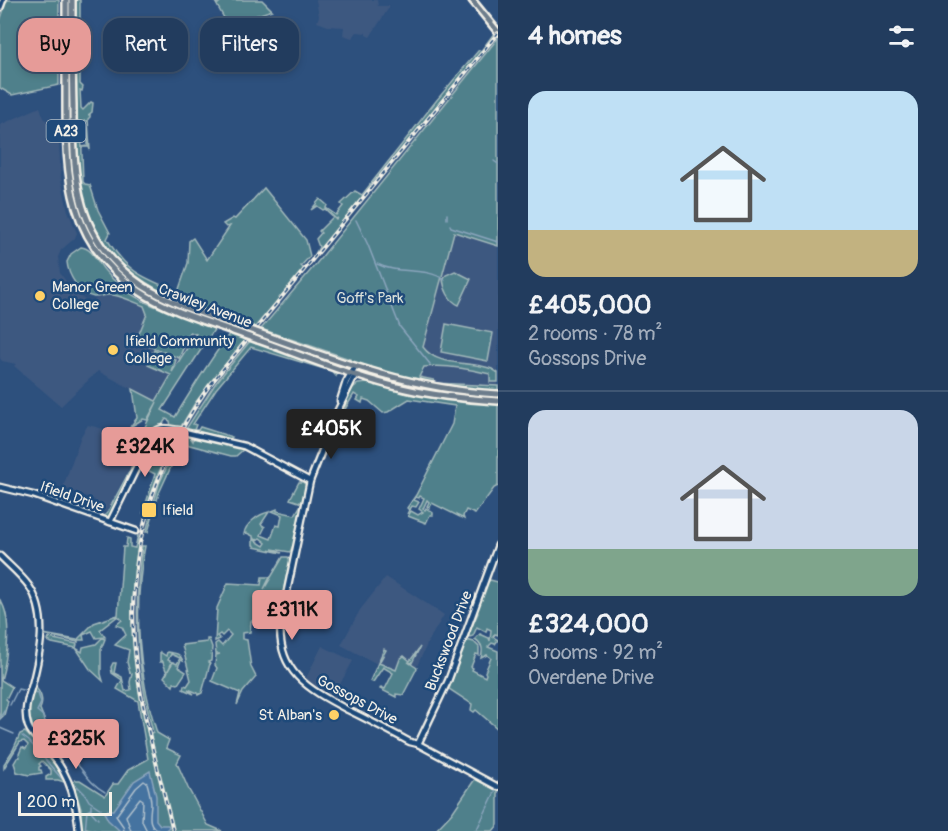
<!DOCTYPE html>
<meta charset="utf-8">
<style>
body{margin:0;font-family:Pangolin,sans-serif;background:#2e4767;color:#f1f3f6;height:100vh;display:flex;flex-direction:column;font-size:22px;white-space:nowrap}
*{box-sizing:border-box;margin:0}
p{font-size:20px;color:#a2adbc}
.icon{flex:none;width:33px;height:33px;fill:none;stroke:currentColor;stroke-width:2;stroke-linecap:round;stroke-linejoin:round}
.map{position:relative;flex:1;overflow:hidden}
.details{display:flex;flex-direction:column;background:#223c5e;width:450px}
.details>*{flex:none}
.hud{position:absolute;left:18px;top:18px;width:390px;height:54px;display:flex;gap:12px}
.scale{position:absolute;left:18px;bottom:15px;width:94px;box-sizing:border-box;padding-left:6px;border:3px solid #f4f1e8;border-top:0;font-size:16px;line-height:21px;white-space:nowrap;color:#f4f1e8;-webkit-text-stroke:4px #1f4a7a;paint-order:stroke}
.price{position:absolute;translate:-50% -51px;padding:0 14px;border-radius:6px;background:#e69b98;color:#111;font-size:20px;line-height:39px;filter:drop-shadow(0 2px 3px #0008)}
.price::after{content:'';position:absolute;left:50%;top:36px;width:18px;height:14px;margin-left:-9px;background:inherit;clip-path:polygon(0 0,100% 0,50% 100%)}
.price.selected{background:#222;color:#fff}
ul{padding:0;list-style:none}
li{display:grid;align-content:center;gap:12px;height:318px;padding:0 30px}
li+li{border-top:2px solid #3f5673}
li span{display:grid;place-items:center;height:186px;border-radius:18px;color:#555}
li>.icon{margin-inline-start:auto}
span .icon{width:108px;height:108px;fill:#fffc;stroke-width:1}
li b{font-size:26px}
h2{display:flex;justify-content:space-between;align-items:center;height:72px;padding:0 30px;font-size:26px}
.chip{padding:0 21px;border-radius:18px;background:#223c5e;box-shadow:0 3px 9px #0003,0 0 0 2px #3f5673;font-size:21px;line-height:54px}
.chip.selected{background:#e69b98;color:#111}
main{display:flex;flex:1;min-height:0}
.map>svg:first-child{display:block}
.built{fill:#3d5880}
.green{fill:#4f808b;stroke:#a2b8ba;stroke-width:1.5}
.water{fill:#4573a0;stroke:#8ba5bd;stroke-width:1.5}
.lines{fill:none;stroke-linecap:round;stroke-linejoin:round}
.shore{stroke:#aebfcb;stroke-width:1.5}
.stream{stroke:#8ba5bd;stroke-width:1.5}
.secondary-casing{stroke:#f4f1e8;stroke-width:9}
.primary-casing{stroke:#f4f1e8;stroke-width:10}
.secondary{stroke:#1f4a7a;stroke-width:4.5}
.primary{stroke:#6d7d8c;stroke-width:5}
.rail-casing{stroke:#f4f1e8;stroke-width:4}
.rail{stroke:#1f4a7a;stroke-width:1.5;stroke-dasharray:4.5;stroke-linecap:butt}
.secondary-bridge-casing{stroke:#f4f1e8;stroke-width:9;stroke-linecap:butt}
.primary-bridge-casing{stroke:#f4f1e8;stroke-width:10;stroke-linecap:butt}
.secondary-bridge{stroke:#1f4a7a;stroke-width:4.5}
.primary-bridge{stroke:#6d7d8c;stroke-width:5}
.poi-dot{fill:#ffd166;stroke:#1f4a7a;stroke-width:2}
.labels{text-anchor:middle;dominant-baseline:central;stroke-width:5;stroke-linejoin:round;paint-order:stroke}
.shield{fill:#1f4a7a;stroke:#b4bfc7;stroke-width:1.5}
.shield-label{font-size:14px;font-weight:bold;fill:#f4f1e8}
.poi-label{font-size:15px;fill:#f4f1e8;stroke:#1f4a7a;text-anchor:start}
.park-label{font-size:15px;fill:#dbe0da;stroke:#1f4a7a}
.street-label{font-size:15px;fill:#f4f1e8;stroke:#1f4a7a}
</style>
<main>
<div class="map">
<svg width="498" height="831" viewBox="0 0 498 831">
<rect width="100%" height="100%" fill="#2d507d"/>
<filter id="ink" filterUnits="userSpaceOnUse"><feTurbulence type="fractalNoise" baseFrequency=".0167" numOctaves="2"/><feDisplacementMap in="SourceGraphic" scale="12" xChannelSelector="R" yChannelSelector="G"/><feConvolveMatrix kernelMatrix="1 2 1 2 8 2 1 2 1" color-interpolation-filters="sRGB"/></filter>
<g filter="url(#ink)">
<!-- built -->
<g class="built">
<polygon points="316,0 377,0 378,6 390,6 370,37 366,35 366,33 357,32 352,38 343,35 344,27 328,26 317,22 319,16"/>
<polygon points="40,107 44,118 47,121 52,119 58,125 61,179 68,211 77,233 75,238 61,250 58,257 60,273 75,293 85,300 92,302 99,296 105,295 124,297 144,306 148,314 196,334 156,402 98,371 61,406 14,366 16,364 2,361 0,358 0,125"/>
<polygon points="454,232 498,245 498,377 490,377 490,382 498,382 498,390 434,383 419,378 419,373 424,371 424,367 433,366 423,347"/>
<polygon points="88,425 120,433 123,430 141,435 129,469 106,512 93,506 95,500 63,487 81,436"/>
<polygon points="386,577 444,615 429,640 410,681 341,645 360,610"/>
<polygon points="322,646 353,661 340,684 344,687 338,699 314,688 305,680"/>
</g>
<!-- green -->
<g class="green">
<polygon points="7,0 59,0 59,85 12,95 0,88 0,21"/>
<path d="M76,0h4v84l3,3 -1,4 -2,-1 1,18 2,2 8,-8 2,1 -1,9 -4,3 2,-1v3l-2,2 2,31 -1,-3h-7l6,-1v-25h-4l-3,4 2,57 2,2 5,1 8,25 12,23 -3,6c21,34 35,38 71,53l10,-29 1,-22 4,-3 14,22 23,-34 -4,1 -3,-3 10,-6 2,1 29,-31 42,52 4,16 -9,10 3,3 -49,58c-51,-18 -109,-32 -145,-76 -9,-12 -16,-26 -23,-40l6,18c-13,-29 -22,-60 -17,-92l1,7 -1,-20 4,-2 -4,-1z"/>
<polygon points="214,0 218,4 222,0 262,0 272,10 228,25"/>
<polygon points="495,32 497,33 314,256 319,247 316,239 321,233 319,231 333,217 336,220 338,218 336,219 325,209 323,210 317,206 311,210 320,199 327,205 326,208 336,215 343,206 341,204 355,191 362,195 436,101 479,50 481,51"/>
<path d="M498,38v208l-44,-14 -31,115c15,21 48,13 69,22l6,4v9h-8v-8c-20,-5 -44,-10 -66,-7l-5,10 15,3v3l64,3v4c-55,-2 -96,-12 -148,-28v-3l-89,-30 55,-65z"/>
<path d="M81,247c12,1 17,17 25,25 17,19 40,33 64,39 -28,-16 -57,-31 -77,-59l21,23 28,20 195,75 -1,6c-4,-5 -7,-8 -13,-10l8,5 -80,-24 -35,42 -23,35 3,1 -2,5h4l2,-3 32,10 -2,2 -44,-10 29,-45 35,-43 62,21 -113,-41 16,7 -53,82 13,7c17,-28 35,-57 55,-84l16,6 -51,64 -15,25 -9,-2 -1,-5 -4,-2 -4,6 -9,4 -42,85 -6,4h-3l5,-5 23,-43 14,-41 13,-27 -10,18 -4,-1 -13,8 7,-9 -4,-29 23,12 15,-26 -23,-10 6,-15 22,10 -4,12 24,-38 -6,-2 -11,26 -43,-17 11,-27 -3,-8c-10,-4 -20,-9 -31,-11 -7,-1 -13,2 -19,2 -14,-2 -26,-22 -27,-35l4,-8z"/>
<polygon points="99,247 143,288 349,370 159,301 124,277 97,248"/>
<path d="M455,271l16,8 -12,26c-10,-4 -15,-16 -16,-26l3,-4z"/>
<polygon points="446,324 493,333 488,361 441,352"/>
<path d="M368,383l59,14 71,8v81l-4,2 -19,26 -9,-4 -3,6 1,3 -32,-16 -2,4 -3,-1 2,-4 -2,-2 -4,9 2,1 1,-2 7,5v2h-3l-4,8 -18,-7 3,-5 7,4 5,-3 -4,-3 5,-11 -4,-2 -1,2 -4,-1 -1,3 5,2 -3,5 -4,-1 -5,8 2,-4 -2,-2 9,-13 36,-71 3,-18 -46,-7 -21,13 -5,1 -14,-12 -6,-2 -1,4 -5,-3 2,-3 -5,-3 -10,17 5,-19 -6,19 -8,17c1,-15 10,-31 17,-44l3,1 -5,5 8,-6z"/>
<polygon points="168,431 177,433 158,474 145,513 143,513 155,474 149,471 160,444 157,442 135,478 156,436 162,432"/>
<polygon points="182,435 189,436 193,441 194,437 227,444 259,455 258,458 244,449 236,456 231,456 182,443 159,493 148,532 146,532 159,484"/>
<path d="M299,482h4l5,5 -2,9h-2l2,1 -2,11 -3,-1 -1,7 2,1 -8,34v-6l-4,9 -18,-3 10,4 -28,-6 1,-1 -2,-1v-6l11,7 2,-3 -6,-5 -3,2 -4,-2v-2l-6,-3 -3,1c1,-10 15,-20 25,-22l-8,12 4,3 -4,8 10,4 5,-14 4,1 2,-11 -10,-4 5,-2v2l18,4 7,-12 -12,-4z"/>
<path d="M138,535c1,20 -5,45 -6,67 -1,45 5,89 16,133l5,-3c-16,-61 -20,-123 -11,-186h3c-12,60 -7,129 12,187l12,7 -3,8 15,7 -4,8 11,25 20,37 14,6h-125l-11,-3v3h-4l-1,-22 -8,-26 2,-3h5l25,16 8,-12h5l10,-14 20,-11 -10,-58 -21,-12 5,-9 -10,-7 -1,-6 2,-4h3l-2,10 8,4 3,14 6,-1 -1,-8 2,-8 -2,-1 -3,-11 2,-12 -14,-5 11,-10 -4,-8 -6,-2 6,-5 -4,-4 -18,14 5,7 -9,1 -4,-7 -9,4 1,5h-6v2l-35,-8 34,6 17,-17 24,-8 5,-68h3l1,-9 3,1v8l5,1z"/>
<polygon points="283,557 288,557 290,561 280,606 259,601 256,621 251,621 250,632 242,633 242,639 247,640 251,667 256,677 243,692 237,705 240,693 212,681 217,668 215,665 216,655 220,654 216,654 215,644 218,642 222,646 231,635 227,631 222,636 220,634 217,636 220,639 215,641 217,608 228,583 261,585 262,577 270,577 264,589"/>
<path d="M490,580l8,2v53l-3,-1 -2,3 5,3 -3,4 -3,-1 -4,4 10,4v78l-22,-19 -2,2 -3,-2 1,-6 -23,-15 17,-49 8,2 5,5v8l-3,-1 -5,13 2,1 -1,2 13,7 1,-3 -1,-2 6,-14 -4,-3 -6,3c2,-8 2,-14 -6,-19l5,-5 9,4 1,3 1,-11 -4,-2 -1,4 -9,-5 -4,9 -3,1 -2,-2 10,-22 -1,-2 10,-28z"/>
<path d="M0,600c13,18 7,59 1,80l11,7 -6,12 2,2 -4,14 -4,4z"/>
<polygon points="49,638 77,644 76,648 82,652 83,647 96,644 102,638 105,639 101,649 101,674 103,681 90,669 76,648 52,643 48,641"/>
<polygon points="207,639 209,639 212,647 211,661 208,662 210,664 202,693 198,695 198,693 188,689 194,694 183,689 184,685 187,686 191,680 182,645 207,642"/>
<polygon points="420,647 412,663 408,662 417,668 403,695 396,694 396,697 380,689 381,687 385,689 393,673 383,667 373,682 370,681 384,649 386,650 379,663 396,670 400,659 404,656 410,661"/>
<path d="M160,652l6,4 1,-4c9,1 13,1 16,9l-2,-1 -3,7 8,5 -8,12 -4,-1 -1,3 -9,-9 9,-15 4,2 3,-6 -9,-4 -3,6 4,2 -5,11 -5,-13 1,2h-3z"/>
<path d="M34,686c7,6 10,15 6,23l6,15 7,6 -1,13 5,7 5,1 4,3 -6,3 -7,-4 -19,-21 1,-1 -6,-15v5l-1,-15z"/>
<polygon points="25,732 53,760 67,783 58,780 46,780 46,777 51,774 51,770 42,761 39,764 41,766 39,767 39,770 41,770 42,773 29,775 17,772 14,763 17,758 20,757 19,754 22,747 26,749 28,745 24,741 20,742 4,768 4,764 13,750 20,734"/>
<polygon points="475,779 498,791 498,825 493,831 435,831 452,813"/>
</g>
<!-- water -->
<polygon class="water" points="150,771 156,796 156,820 160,825 168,825 169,827 165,831 120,831 108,820 105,814 108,810 114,810 134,781"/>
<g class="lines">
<!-- shore -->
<g class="shore">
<path d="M124,831l-1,-5 -7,-10 20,-28 8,-7 3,2c2,7 4,14 4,21 -1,12 -4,21 8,27"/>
<polyline points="131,831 126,816 140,798 143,800 142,821 147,831"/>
</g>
<!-- stream -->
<g class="stream">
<polyline points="494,161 498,164"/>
<polyline points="447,219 447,214"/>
<polyline points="356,220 368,245 400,327 430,364"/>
<polyline points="450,225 451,227 498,242"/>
<path d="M377,264c22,11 48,2 68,16"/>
<path d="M35,692l3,1 3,10 -4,8 6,5 1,7 8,8 -2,10 3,8c8,4 14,6 21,12 12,12 15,22 31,31"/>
<polyline points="10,705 18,689 27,691"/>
<polyline points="0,718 4,711"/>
<polyline points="0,728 14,734"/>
<polyline points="22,736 29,741 62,779"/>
<polyline points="75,784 85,794 89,801 101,809"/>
<polyline points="90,810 98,819"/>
<polyline points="85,831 87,811 91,809 91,805"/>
<polyline points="476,831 496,790"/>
</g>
<defs>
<g id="secondary">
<polyline points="0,8 3,0"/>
<path d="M355,375l-17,35 -28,71 -29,139c-6,51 27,69 67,90 21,10 41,21 62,32l8,2 80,43"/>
<polyline points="340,401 346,382 355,367"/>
<polyline points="184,432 244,446 310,481"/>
<polyline points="0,487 33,495 136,531"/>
<path d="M110,522l43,-88c7,-9 16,-5 26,-4"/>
<path d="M0,556c10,10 21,19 29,30 20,29 11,68 3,99 -4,13 -9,27 -4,41 4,11 16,19 23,28 20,23 25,48 28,77"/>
<polyline points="418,744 448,681 498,545"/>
</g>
<g id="primary">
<path d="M66,0c0,33 0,67 0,100 0,78 2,143 73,191 31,21 70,31 105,44"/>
<path d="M72,0c0,35 0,70 1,105 0,73 2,136 70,181 32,20 70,31 105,43"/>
<polyline points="472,0 498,32"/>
<path d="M262,334c77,28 153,56 236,60"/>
<path d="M258,340c48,17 98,38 148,49 30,7 62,10 92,12"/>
</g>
</defs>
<!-- secondary casing -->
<use href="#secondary" class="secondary-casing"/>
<!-- primary casing -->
<use href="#primary" class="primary-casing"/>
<!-- secondary -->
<use href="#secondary" class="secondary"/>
<!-- primary -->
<use href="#primary" class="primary"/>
<defs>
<path id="rail" d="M173,831c-13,-56 -30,-112 -37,-169 -12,-101 15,-194 73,-276l289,-353"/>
</defs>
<!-- rail casing -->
<use href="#rail" class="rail-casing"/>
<!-- rail -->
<use href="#rail" class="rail"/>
<defs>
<polyline id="secondary-bridge" points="179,430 184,432"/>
<g id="primary-bridge">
<polyline points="248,329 262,334"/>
<polyline points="244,335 258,340"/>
</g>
</defs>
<!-- secondary-bridge casing -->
<use href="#secondary-bridge" class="secondary-bridge-casing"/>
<!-- primary-bridge casing -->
<use href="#primary-bridge" class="primary-bridge-casing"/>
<!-- secondary-bridge -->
<use href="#secondary-bridge" class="secondary-bridge"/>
<!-- primary-bridge -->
<use href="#primary-bridge" class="primary-bridge"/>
</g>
</g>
<!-- markers -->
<g class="poi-dot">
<circle cx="40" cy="296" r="6"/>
<circle cx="113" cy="350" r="6"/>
<rect x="141" y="502" width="16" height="16" rx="3"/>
<circle cx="334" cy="715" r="6"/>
</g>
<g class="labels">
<!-- shield labels -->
<rect class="shield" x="46.5" y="120" width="39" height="22" rx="4.5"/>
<g class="shield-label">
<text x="66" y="131">A23</text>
</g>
<!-- poi labels -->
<g class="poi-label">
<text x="52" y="287">Manor Green<tspan x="52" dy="17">College</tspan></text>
<text x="125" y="341">Ifield Community<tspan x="125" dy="17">College</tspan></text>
<text x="162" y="510">Ifield</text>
<text x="322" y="715" text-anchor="end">St Alban's</text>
</g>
<!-- park labels -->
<g class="park-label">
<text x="370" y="298">Goff's Park</text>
</g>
<!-- street labels -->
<g class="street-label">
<text transform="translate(205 306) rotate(21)">Crawley Avenue</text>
<text transform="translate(72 497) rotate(19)">Ifield Drive</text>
<text transform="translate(449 641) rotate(-69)">Buckswood Drive</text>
<text transform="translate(357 700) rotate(28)">Gossops Drive</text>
</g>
</g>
</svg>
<div class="scale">200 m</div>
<b class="price selected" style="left:331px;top:460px">£405K</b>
<b class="price" style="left:145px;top:478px">£324K</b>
<b class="price" style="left:292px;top:641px">£311K</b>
<b class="price" style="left:76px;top:770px">£325K</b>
<div class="hud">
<a class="chip selected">Buy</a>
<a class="chip">Rent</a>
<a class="chip">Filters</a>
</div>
</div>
<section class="details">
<h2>4 homes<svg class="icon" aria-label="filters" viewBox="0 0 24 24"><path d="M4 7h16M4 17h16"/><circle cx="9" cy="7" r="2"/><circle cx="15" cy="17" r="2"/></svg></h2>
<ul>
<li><span style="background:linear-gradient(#bfe0f5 75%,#c2b280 0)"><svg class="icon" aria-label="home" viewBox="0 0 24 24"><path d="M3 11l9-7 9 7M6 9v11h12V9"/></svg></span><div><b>£405,000</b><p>2 rooms · 78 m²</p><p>Gossops Drive</p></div></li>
<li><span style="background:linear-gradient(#c9d6e8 75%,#7fa58c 0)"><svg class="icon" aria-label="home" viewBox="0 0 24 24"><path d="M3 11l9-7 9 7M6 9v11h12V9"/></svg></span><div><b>£324,000</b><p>3 rooms · 92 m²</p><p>Overdene Drive</p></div></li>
</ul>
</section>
</main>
